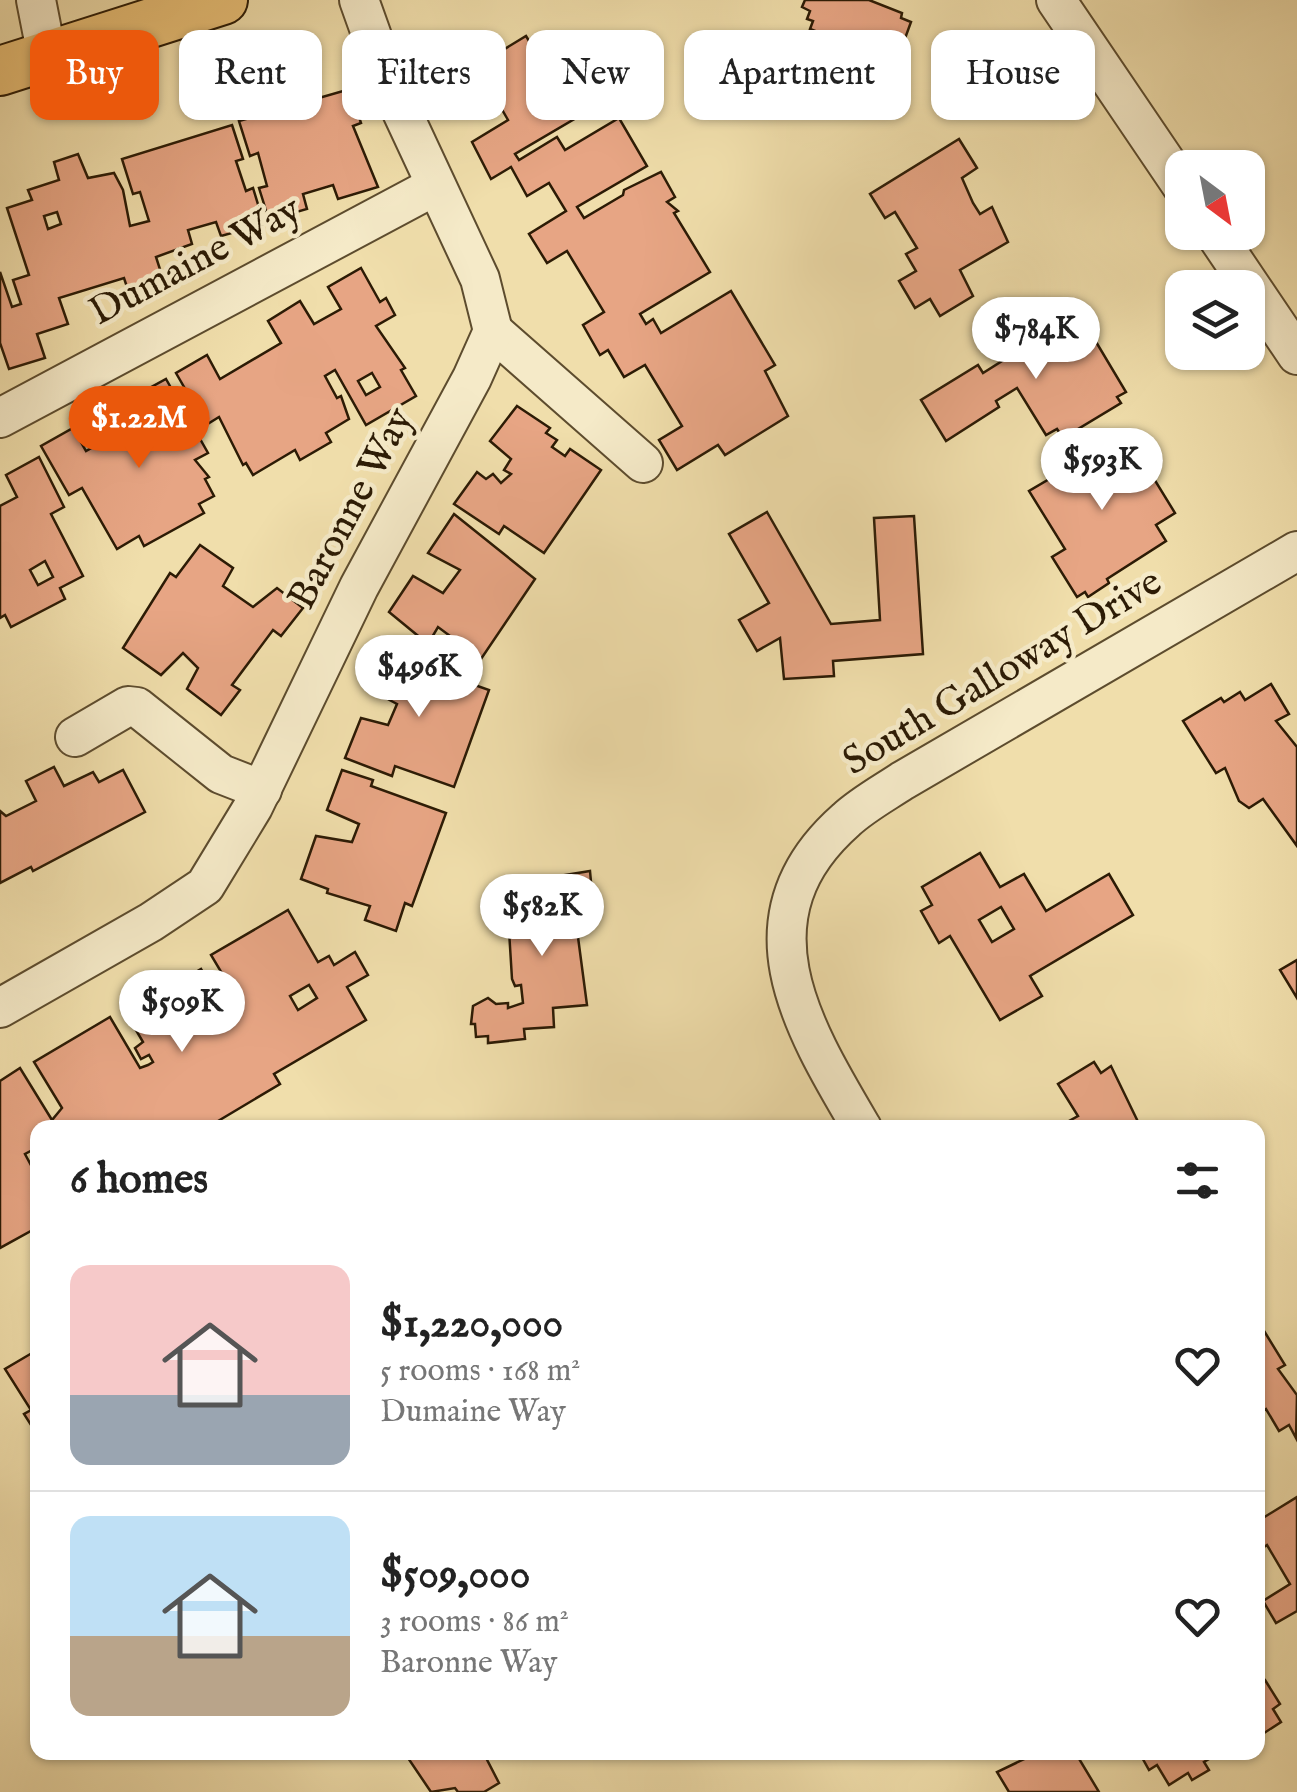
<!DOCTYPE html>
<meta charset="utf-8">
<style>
body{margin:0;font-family:"IM FELL English",serif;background:#f2f2f2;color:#222;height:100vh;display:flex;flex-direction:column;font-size:38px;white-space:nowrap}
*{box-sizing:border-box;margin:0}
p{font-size:32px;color:#767676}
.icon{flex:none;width:55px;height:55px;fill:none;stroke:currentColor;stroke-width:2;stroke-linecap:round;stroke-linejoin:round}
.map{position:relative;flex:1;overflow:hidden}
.details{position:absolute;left:30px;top:1120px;width:1235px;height:640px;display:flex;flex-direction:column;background:#fff;border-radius:20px;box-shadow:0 2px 8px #0004}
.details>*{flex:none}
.top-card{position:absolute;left:30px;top:30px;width:1238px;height:90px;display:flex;gap:20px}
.needle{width:65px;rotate:148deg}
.fabs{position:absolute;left:1165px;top:150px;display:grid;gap:20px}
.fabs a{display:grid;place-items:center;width:100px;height:100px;border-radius:20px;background:#fff;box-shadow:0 2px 8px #0004;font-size:50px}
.price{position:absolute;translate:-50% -85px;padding:0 22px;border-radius:35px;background:#fff;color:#222;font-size:32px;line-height:65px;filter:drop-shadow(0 2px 5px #0008)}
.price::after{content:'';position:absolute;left:50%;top:60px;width:30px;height:22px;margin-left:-15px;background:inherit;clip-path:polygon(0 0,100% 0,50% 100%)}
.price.selected{background:#ea580c;color:#fff}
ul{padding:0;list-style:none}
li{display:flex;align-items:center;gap:30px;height:250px;padding:0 40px}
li+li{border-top:2px solid #e0e0e0}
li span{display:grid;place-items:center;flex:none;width:280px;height:200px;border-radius:20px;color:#555}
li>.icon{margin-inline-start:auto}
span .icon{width:120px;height:120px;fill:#fffc;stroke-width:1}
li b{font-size:42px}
h2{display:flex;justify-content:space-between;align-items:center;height:120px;padding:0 40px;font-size:42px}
.tag{padding:0 35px;border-radius:20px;background:#fff;box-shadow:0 2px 8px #0004;font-size:35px;line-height:90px}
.tag.selected{background:#ea580c;color:#fff}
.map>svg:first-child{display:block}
.building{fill:#e7a584;stroke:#2c1b05;stroke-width:2.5;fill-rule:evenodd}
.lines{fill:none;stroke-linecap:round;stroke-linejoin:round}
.minor-casing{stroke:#5d4c2e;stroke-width:42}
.major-casing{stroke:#2c1b05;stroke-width:52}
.minor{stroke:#f5eac8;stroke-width:38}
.major{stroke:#e8bf76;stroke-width:48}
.labels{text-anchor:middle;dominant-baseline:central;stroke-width:9;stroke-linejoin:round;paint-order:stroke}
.street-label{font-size:40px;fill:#2c1b05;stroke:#f5eac8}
</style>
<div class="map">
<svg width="1297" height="1792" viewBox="0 0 1297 1792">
<rect width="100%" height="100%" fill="#f0deab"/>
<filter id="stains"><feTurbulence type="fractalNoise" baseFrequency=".002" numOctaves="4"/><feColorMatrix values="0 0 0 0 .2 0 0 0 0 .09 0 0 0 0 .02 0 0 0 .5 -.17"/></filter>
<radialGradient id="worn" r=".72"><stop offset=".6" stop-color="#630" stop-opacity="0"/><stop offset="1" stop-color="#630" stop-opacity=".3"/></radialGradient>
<!-- building -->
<g class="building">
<polygon points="805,0 869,0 902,13 901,18 911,22 903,44 892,40 885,58 869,51 863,65 839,52 842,44 836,39 810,29 813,21 807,19 810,11 802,7"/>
<polygon points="526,36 576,118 515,154 519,160 557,137 565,150 619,118 647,166 577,207 584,218 623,195 624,190 661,172 675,197 667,202 678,211 674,213 710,272 640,314 646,324 653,319 661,333 731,291 775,365 765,371 788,416 725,455 718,445 677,470 659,440 682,426 645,365 624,377 608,350 600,355 583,325 604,312 567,251 547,263 529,234 566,211 549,183 527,196 511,167 491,179 472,142 508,120 493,94 457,116 440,88"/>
<polygon points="350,89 361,123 353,126 378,187 338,199 333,185 303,194 307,209 269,220 259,188 267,186 258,153 250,156 239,121"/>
<path d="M232,125l11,34 -7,2 10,30 7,-3 11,36 -43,12 -5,-14 -28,8 4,14 -36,13 11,34 -35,11 -8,-24 -65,20 9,26 -31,10 8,24 -36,11 -9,-26v-71l12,35 9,-3 -8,-24 16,-5 -22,-67 25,-8 -4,-10 31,-10 -5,-18 24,-8 10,24 26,-5 9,17 7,36 19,-5 -9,-29 -7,2 -11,-35zM57,212l4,12 -13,5 -4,-13z"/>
<polygon points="959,139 977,168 962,178 973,203 980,214 992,207 1008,242 960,270 973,296 940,316 930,299 915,308 899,281 916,271 906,254 917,248 895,212 885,218 870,194"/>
<path d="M361,268l19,34 6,-4 9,17 -19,11 29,42 -4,2 15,26 -50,29 -31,-55 -10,6 12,22 4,-2 8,23 -23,14 5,9 -31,18 -5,-10 -42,25 -7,-12 -3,2 -24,-48 -13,8 -30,-52 31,-18 13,24 61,-36 -13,-22 32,-20 14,23 27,-15 -13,-22zM372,373l8,14 -14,8 -8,-14z"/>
<polygon points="1061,312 1067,322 1080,315 1126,392 1117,397 1121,403 1063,438 1057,429 1046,435 1017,388 996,401 999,407 946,441 921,400 978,365 983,373 1013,354 1007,344"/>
<polygon points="166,379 208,453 195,460 209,477 205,479 214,496 199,504 204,513 144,546 139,536 117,549 82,488 69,495 41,446 73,428 86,451 147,416 135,396"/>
<polygon points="517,406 550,428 546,433 557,440 552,447 565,456 570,449 601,470 544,553 504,526 499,534 454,504 477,472 486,479 493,474 501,483 511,474 504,470 511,459 490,441"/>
<polygon points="1124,430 1175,513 1156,525 1166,541 1107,579 1109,583 1088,597 1085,592 1077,597 1052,557 1065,549 1029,491 1056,475 1052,468 1079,451 1082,456"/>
<path d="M39,457l25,50 -13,7 32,62 -23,12 5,11 -54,28 -6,-12 -5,3v-112l17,-9 -11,-22zM45,561l8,16 -15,8 -8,-15z"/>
<polygon points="767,512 831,624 880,620 874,518 914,516 923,654 833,661 834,676 784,679 780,638 757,651 739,620 769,603 729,534"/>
<polygon points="454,514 535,579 481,659 438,627 428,644 389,612 413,576 443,593 460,570 428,553"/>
<polygon points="200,545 233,568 223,586 253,607 277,588 303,608 281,636 273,630 232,685 240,690 221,715 187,689 198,668 183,653 161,675 123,648 170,573 176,577"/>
<polygon points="386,645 434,663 432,670 489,690 454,787 395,766 392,776 345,758 361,718 388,725 397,704 369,689"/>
<polygon points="1271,684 1289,714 1276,721 1297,747 1297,846 1263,799 1249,808 1239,801 1225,768 1216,773 1183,721 1221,698 1224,702 1240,692 1245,700"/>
<polygon points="54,767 64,786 93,772 99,782 123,770 145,812 33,871 31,867 0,883 0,811 6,816 36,801 26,781"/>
<polygon points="342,770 373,780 371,786 446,813 412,906 405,903 396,931 365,920 370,906 327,893 328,889 301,879 316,836 352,842 359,824 327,810"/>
<path d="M980,853l20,34 24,-13 22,37 63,-37 24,41 -103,61 12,20 -42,24 -50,-84 -11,7 -18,-32 11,-6 -10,-18zM1001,907l13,22 -22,13 -13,-22z"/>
<polygon points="590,871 594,915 569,917 570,923 576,922 587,1005 553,1008 554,1027 524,1029 525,1039 488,1043 488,1036 476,1037 475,1024 471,1024 473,1006 488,998 496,1004 508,1003 508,1008 523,1003 521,985 515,986 512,979 508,914 530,912 528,881"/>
<path d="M288,910l30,52 11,-6 5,9 21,-13 13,23 -21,12 19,33 -92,54 6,10 -72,43 -170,1v19l-13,7 7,13 6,-3v63l-38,21v-167l20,-13 32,52 10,-12 -28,-46 76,-45 30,51 8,-3 5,-3 -4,-7 -8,4 -6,-11 8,-6 -17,-29 75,-44 29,49 12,-11 -31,-52zM309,985l8,13 -19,12 -8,-14z"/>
<polygon points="1297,960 1297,998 1280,970"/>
<polygon points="1094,1062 1101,1073 1111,1066 1141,1128 1073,1128 1069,1121 1078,1116 1058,1084"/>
<polygon points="1261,1326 1285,1365 1278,1369 1297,1395 1296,1438 1289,1425 1279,1431 1266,1409 1258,1415 1258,1328"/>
<polygon points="32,1353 38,1355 38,1436 24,1414 31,1410 5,1369"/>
<polygon points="1297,1497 1297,1611 1276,1623 1263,1601 1290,1584 1267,1545 1258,1551 1258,1521"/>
<polygon points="1265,1680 1280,1704 1273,1709 1281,1722 1258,1737 1258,1682"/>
<polygon points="404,1752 483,1752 499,1783 484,1792 458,1792 455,1788 431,1792"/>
<polygon points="1039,1752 1075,1752 1099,1792 1009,1792 997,1772"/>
<polygon points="1139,1752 1221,1752 1204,1762 1209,1770 1192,1780 1188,1773 1169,1785 1157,1765 1149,1770"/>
</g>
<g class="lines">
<defs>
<g id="minor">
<polyline points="36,0 47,56"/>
<polyline points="1056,0 1182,186"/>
<polyline points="1214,232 1297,355"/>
<polyline points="493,331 643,463"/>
<polyline points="0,418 435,186"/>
<polyline points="75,737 128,706 137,707 221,774 262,790"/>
<polyline points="0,1008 151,922 205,886 253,807 359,587 472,378 493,331 480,279 389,84 359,0"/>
<path d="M862,1128c-61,-103 -126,-211 -16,-308 16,-15 38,-27 56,-39l395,-230"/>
</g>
<polyline id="major" points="0,71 223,0"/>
</defs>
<!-- minor casing -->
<use href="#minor" class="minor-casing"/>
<!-- major casing -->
<use href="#major" class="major-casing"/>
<!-- minor -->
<use href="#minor" class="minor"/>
<!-- major -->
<use href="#major" class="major"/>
</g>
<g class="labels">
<!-- street labels -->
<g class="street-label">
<text transform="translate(196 262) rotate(-28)">Dumaine Way</text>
<text transform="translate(352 509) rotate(-62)">Baronne Way</text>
<text transform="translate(1003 673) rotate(-31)">South Galloway Drive</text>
</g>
</g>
<rect width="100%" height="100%" filter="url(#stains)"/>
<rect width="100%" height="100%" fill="url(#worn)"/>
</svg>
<div class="fabs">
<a><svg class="needle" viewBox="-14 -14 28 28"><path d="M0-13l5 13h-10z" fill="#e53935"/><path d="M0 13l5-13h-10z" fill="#767676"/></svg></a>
<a><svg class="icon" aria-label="layers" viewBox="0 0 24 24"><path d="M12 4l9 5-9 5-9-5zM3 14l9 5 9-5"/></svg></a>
</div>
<b class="price" style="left:1036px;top:382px">$784K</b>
<b class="price selected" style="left:139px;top:471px">$1.22M</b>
<b class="price" style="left:1102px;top:513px">$593K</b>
<b class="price" style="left:419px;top:720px">$496K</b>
<b class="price" style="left:542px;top:959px">$582K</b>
<b class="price" style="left:182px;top:1055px">$509K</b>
<div class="top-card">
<a class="tag selected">Buy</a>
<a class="tag">Rent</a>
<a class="tag">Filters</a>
<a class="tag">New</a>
<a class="tag">Apartment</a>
<a class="tag">House</a>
</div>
<section class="details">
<h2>6 homes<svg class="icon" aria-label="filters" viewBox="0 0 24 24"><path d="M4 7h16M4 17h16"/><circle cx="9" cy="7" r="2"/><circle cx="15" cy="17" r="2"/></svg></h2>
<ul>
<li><span style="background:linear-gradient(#f6c9c9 65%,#9aa5b1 0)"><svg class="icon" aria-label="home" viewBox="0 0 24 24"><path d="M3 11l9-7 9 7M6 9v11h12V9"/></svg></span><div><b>$1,220,000</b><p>5 rooms · 168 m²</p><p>Dumaine Way</p></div><svg class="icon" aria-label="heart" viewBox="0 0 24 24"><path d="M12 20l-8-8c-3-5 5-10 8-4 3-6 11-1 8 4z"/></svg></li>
<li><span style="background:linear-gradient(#bfe0f5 60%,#b9a48a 0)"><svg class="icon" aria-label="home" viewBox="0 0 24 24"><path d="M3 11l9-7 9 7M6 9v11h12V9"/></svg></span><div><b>$509,000</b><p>3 rooms · 86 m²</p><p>Baronne Way</p></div><svg class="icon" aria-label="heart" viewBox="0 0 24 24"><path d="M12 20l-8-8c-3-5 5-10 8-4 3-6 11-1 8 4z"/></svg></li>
</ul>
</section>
</div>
